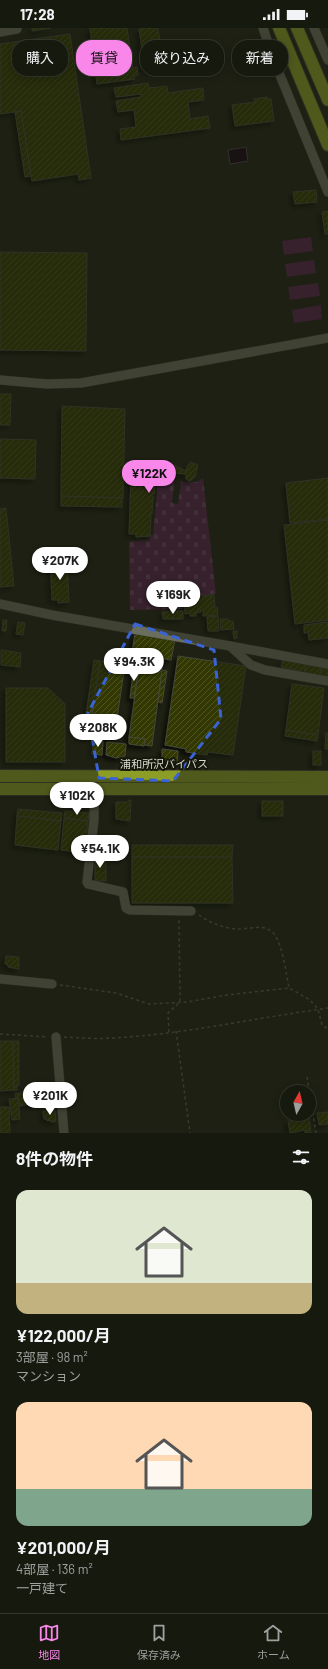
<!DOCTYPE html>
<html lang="ja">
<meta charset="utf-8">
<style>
body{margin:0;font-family:Barlow,"Noto Sans JP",sans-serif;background:#1f2217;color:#f1f3f6;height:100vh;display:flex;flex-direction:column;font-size:15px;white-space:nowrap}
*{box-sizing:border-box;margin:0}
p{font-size:13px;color:#9ea09e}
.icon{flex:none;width:22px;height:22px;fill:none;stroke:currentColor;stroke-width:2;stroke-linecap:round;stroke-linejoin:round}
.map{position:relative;height:1105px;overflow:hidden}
.panel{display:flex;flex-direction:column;background:#16190e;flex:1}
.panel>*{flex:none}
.guide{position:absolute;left:12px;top:12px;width:304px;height:36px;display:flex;gap:8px}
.needle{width:26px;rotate:8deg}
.buttons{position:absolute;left:280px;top:1057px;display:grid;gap:8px}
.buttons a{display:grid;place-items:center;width:36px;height:36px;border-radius:50%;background:#16190e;box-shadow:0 2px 10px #0003,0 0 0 1px #35382e;font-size:20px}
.price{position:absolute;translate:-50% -34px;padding:0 9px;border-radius:14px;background:#fff;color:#222;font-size:13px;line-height:26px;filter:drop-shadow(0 1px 2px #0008)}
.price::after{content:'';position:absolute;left:50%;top:24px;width:12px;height:9px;margin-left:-6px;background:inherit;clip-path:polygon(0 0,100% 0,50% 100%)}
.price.on{background:#f987e9;color:#111}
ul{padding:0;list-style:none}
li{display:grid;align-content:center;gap:8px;height:212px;padding:0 16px}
li span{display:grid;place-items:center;height:124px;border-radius:12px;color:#555}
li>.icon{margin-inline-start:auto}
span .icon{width:72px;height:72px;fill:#fffc;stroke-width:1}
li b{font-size:17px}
h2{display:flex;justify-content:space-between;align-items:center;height:48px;padding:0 16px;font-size:17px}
.pill{padding:0 14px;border-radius:16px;background:#16190e;box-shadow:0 2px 10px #0003,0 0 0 1px #35382e;font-size:14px;line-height:36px}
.pill.on{background:#f987e9;color:#111}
.status{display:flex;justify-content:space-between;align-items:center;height:28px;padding:0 20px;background:#16190e;direction:ltr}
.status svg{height:11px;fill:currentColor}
.tab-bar{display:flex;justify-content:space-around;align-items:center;height:56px;border-top:1px solid #35382e;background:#16190e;font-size:11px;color:#9ea09e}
.tab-bar a{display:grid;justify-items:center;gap:2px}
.tab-bar .on{color:#f987e9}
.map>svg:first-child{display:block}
.cemetery{fill:url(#cemetery-stones)}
.pitch{fill:#54234d}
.water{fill:#140012;stroke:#4f424b}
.building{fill:url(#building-hatch);stroke:#454838;filter:url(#shadow)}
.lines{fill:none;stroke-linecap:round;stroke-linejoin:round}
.minor-casing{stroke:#3b3d33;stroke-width:10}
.highway-casing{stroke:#3b3d33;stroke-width:14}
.path{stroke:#585a4d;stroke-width:1.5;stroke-dasharray:3 3;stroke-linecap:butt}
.minor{stroke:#6a6e5d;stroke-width:9}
.highway{stroke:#8d9e26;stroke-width:12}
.marked{fill:none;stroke:#3963d7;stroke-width:3;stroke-dasharray:8 5;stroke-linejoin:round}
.labels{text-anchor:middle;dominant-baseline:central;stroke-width:4;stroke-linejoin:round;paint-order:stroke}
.street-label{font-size:11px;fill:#d9dbd1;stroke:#15180a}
</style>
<div class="status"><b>17:28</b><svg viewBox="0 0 49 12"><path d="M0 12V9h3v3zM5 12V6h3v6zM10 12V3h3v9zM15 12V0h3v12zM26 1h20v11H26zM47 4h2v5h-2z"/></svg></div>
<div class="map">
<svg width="328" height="1105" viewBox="0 0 328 1105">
<defs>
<pattern id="cemetery-stones" width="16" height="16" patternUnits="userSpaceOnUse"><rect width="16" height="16" fill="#54234d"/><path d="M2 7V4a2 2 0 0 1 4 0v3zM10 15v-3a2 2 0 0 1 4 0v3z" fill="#6c4266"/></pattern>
<pattern id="building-hatch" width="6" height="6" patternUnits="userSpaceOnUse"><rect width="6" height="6" fill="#303706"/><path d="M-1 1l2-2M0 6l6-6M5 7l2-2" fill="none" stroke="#4d5329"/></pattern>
<filter id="shadow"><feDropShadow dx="-3.5" dy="3.5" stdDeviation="2" flood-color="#0009"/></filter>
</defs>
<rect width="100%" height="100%" fill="#1e2113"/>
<!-- cemetery -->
<polygon class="cemetery" points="159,447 175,449 172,475 178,476 181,453 197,454 203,450 216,566 183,570 183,581 130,582 129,513 150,512 150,507 153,507"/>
<!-- pitch -->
<g class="pitch">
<polygon points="311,209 313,223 284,227 282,213"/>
<polygon points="314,232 316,245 287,249 285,236"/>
<polygon points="318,255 320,268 290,272 288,259"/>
<polygon points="321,277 322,291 294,295 292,282"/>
</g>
<!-- water -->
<polygon class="water" points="246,119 248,133 230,136 228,122"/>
<!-- building -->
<g class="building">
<polygon points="32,0 51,0 32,3"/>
<polygon points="90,0 127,0 133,40 137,39 138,47 134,48 135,51 97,56"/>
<polygon points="147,0 158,0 164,40 145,42 139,1"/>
<polygon points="70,6 91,150 79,152 78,146 32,153 21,83 0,86 0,16"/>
<polygon points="173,30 174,38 165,40 164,31"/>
<polygon points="148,55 149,60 167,58 168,65 203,60 204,72 188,74 190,91 208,88 210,100 121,112 120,101 136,99 134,82 118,84 116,73 141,69 141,66 116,69 114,60"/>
<polygon points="267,69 267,71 271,71 274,93 235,98 232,77 255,74 254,71"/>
<polygon points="21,83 31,148 25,149 15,84"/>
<polygon points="316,162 317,174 295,176 293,164"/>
<polygon points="328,183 328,206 325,206 322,184"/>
<polygon points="0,224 87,225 86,323 0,322"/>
<polygon points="0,366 11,366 10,397 0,397"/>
<polygon points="62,378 125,381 123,470 61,468"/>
<polygon points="0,411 36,412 35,451 0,450"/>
<polygon points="155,433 174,437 186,443 187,438 191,434 198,437 195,449 190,453 186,451 186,446 162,444 163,442 160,441 160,443 156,443 154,466 152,466 151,468 153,468 152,486 150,486 150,488 151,488 150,508 136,509 136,506 129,506 131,448 140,438 147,434"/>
<polygon points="328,450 328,491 290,495 286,455"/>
<polygon points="61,468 122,470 122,479 61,478"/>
<polygon points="6,480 14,558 0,559 0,481"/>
<polygon points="328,492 328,592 295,596 284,497"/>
<polygon points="67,531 69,574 58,575 58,572 52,572 50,532"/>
<polygon points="214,567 215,579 217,579 218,587 203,588 203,582 200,582 201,584 196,585 196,588 190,588 190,585 185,586 184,572 199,570 201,568"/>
<polygon points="183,583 183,591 163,591 162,584"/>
<polygon points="218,588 219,603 208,603 207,589"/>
<polygon points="220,591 228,591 229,593 233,593 234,601 221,602"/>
<polygon points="3,592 7,592 6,603 2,603"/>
<polygon points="18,594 25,595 23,607 16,606"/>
<polygon points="328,594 328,610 309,612 308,604 304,605 304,597"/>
<polygon points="233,603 237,603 237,610 234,611"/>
<polygon points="135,605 175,612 171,632 132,625"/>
<polygon points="1,622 21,625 20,639 1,637"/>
<polygon points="178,628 246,638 233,727 208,724 207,727 186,724 186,721 165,717"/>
<polygon points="94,632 100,633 89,707 83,707"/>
<polygon points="283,632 306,636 304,646 297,645 297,642 281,639"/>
<polygon points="100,633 125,636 114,711 89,707"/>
<polygon points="139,634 162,637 162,642 139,639"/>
<polygon points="306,637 321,639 319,649 304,646"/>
<polygon points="134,638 139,639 134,670 130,670"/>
<polygon points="139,639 162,642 152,718 144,717 145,711 129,709"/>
<polygon points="322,639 328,640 328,651 320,649"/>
<polygon points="162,642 167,643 162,675 158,674"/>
<polygon points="292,656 324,660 318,707 286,702"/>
<polygon points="6,660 48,660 65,676 65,734 6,734"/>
<polygon points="286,702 318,707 317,713 285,708"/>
<polygon points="326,705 328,705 328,721 325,721"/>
<polygon points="129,709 145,711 144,718 129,716"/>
<polygon points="94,712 103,713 102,727 92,726"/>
<polygon points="107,714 126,716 125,728 116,730 106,727"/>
<polygon points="162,721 178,723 177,737 162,736"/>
<rect x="313" y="723" width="8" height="14"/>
<polygon points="129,772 131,772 130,793 116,791 116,774 129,774"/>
<rect x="262" y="773" width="21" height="15"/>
<polygon points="18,781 62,785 61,793 17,788"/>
<polygon points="65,783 89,785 88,793 64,790"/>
<polygon points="17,788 61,793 58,822 15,817"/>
<polygon points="64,790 88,793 85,825 61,822"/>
<polygon points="132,817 233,817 232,829 132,829"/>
<rect x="95" y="829" width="11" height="24"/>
<polygon points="132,829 232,829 233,875 132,875"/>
<polygon points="6,928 19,929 19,941 8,939 8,937 5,936"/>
<polygon points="0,1013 13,1013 14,1062 0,1063"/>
<polygon points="13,1013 19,1013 19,1057 17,1057 17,1062 14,1062"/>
<polygon points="50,1060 51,1067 40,1069 39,1062"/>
<polygon points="34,1063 34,1067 36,1066 37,1073 36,1073 36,1075 20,1078 18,1069 16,1070 15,1066"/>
<polygon points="18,1070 20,1091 12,1092 9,1071"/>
<polygon points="0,1079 9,1079 10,1105 0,1105"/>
<polygon points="55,1082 56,1093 51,1094 51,1092 47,1093 47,1091 44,1091 43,1083"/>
<polygon points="328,1084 328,1096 319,1097 317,1085"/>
<polygon points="309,1090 311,1105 305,1105 305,1102 290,1105 288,1093"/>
</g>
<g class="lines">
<defs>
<g id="minor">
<polyline points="263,0 275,35 328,164"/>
<polyline points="314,0 328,32"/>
<polyline points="0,4 17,1"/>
<polyline points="0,352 47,356 81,355 328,310"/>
<polyline points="0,576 52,587 230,618 251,637 265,642 328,653"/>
<polyline points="230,618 328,636"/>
<polyline points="94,761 94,792 87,854 88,856 123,864 126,880 130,882 191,883"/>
<polyline points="0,951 52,956"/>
<polyline points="56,1009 64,1105"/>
</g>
<g id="highway">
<polyline points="279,0 328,117"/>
<polyline points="297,0 328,72"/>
<polyline points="0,748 328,749"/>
<polyline points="0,761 328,761"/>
</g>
</defs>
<!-- minor casing -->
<use href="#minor" class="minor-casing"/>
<!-- highway casing -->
<use href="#highway" class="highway-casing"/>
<!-- path -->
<g class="path">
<path d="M199,887c9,7 24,13 37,14 12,1 29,-7 38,5 9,12 12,39 15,54l21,12 8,9 4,16 6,4"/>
<polyline points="60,957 116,965 149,976 187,974 227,967 289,960"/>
<polyline points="176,1003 190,1105"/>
<polyline points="169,1004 168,985 180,974 179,892"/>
<polyline points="0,1006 48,1009"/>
<path d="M64,1009c16,1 33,2 49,1 72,-4 143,-20 215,-30"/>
<polyline points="307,1049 316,1105"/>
</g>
<!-- minor -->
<use href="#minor" class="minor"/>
<!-- highway -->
<use href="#highway" class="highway"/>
</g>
<!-- marked area -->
<path d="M0 0H328V1105H0ZM135,596l79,26 7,69 -48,62 -74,-3 -11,-65z" fill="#1e2113" fill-opacity=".55" fill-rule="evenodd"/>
<path class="marked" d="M135,596l79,26 7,69 -48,62 -74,-3 -11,-65z"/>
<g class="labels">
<!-- street labels -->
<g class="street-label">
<text x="164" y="735">浦和所沢バイパス</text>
</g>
</g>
</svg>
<div class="buttons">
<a><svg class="needle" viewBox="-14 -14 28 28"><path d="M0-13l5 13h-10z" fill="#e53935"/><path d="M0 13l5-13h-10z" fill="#9ea09e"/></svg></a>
</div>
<b class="price on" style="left:149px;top:466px">¥122K</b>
<b class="price" style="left:60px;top:553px">¥207K</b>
<b class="price" style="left:173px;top:587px">¥169K</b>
<b class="price" style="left:134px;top:654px">¥94.3K</b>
<b class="price" style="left:98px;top:720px">¥208K</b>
<b class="price" style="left:77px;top:788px">¥102K</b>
<b class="price" style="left:100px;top:841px">¥54.1K</b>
<b class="price" style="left:50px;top:1088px">¥201K</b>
<div class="guide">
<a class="pill">購入</a>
<a class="pill on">賃貸</a>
<a class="pill">絞り込み</a>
<a class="pill">新着</a>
</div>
</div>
<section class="panel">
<h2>8件の物件<svg class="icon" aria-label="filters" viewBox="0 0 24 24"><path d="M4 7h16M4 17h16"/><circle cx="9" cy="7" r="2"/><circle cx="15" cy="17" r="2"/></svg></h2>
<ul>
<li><span style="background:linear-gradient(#dfe7d0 75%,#c2b280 0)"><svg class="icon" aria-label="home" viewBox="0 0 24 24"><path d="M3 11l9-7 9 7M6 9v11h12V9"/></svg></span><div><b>¥122,000/月</b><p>3部屋 · 98 m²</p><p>マンション</p></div></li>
<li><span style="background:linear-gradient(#ffd9b3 70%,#7fa58c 0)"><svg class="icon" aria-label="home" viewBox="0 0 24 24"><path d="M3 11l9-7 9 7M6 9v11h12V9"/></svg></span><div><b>¥201,000/月</b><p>4部屋 · 136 m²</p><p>一戸建て</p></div></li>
</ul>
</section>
<nav class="tab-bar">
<a class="on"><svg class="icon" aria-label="map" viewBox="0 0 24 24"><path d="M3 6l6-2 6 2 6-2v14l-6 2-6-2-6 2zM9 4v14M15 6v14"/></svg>地図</a>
<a><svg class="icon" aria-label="saved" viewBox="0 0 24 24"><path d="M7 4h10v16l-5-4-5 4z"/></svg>保存済み</a>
<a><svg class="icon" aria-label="home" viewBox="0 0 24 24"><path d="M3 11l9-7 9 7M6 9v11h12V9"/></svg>ホーム</a>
</nav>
